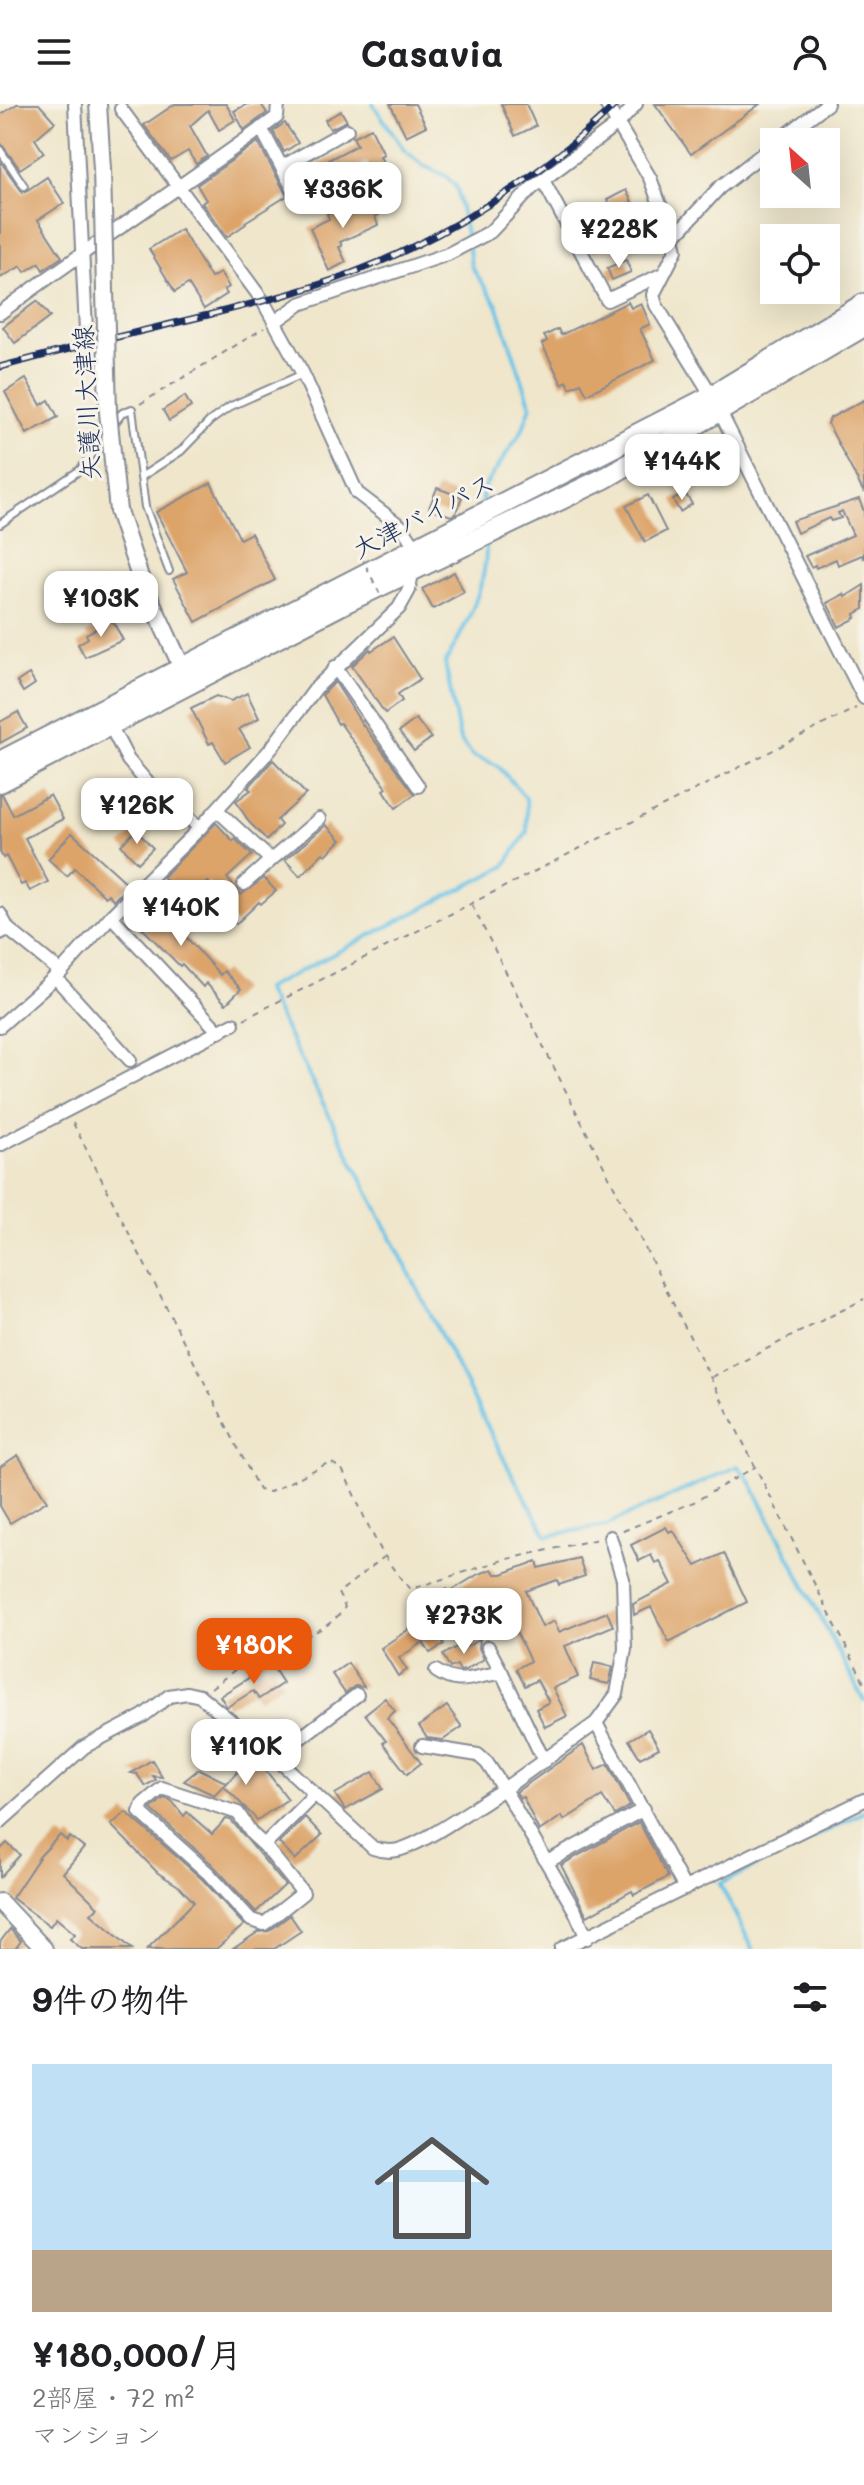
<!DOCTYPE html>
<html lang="ja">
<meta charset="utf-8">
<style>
body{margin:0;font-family:Mali,"Klee One",sans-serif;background:#f6f6f6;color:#202124;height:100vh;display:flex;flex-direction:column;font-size:30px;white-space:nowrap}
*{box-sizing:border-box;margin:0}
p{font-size:26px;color:#757577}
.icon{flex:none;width:44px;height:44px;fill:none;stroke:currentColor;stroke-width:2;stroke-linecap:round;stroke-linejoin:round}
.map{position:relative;height:1845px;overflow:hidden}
.panel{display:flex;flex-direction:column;background:#fff;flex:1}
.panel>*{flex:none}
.needle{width:52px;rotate:333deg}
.fabs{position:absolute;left:760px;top:24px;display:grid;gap:16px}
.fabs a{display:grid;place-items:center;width:80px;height:80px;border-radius:0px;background:#fff;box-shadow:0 8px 32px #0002;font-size:40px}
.price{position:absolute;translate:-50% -68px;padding:0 18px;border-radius:16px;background:#fff;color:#222;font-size:26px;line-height:52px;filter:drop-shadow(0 2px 4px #0008)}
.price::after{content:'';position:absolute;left:50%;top:48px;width:24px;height:18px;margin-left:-12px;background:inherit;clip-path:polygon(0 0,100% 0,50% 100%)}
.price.selected{background:#ea580c;color:#fff}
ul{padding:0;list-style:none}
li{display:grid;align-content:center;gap:16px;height:424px;padding:0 32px}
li+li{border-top:2px solid #e0e0e0}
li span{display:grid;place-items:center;height:248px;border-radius:0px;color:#555}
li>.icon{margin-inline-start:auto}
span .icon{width:144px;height:144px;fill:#fffc;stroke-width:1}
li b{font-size:34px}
h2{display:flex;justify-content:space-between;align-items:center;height:96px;padding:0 32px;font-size:34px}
header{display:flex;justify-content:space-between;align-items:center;height:104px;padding:0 32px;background:#fff;font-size:36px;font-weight:700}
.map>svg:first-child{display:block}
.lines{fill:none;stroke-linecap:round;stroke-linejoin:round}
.stream{stroke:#6ac4e8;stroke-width:4}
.building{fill:#dda46b}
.service-casing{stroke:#858a94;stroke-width:10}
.minor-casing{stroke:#858a94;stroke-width:16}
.secondary-casing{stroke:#858a94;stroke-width:20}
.trunk-casing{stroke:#858a94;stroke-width:24}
.path{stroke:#858a94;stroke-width:2;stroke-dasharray:6 6;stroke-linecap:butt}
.service{stroke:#fff;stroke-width:6}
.minor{stroke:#fff;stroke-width:12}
.secondary{stroke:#fff;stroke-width:16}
.trunk{stroke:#fff;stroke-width:20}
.rail-casing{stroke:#1b2f5e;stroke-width:7}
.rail{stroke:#f7f3e8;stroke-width:4;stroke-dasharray:12;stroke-linecap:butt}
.secondary-bridge-casing{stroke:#858a94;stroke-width:20;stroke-linecap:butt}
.path-bridge{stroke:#858a94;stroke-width:2;stroke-dasharray:6 6;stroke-linecap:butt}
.secondary-bridge{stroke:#fff;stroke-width:16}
.labels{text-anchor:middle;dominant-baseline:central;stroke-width:6;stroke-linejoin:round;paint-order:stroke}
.street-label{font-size:26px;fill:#1b2f5e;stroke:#f7f3e8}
</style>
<header><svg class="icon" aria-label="menu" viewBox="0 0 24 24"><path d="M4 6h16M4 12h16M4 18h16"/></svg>Casavia<svg class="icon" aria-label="person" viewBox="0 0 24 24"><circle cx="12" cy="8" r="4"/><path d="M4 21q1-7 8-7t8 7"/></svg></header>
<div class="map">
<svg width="864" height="1845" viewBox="0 0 864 1845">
<rect width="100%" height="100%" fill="#f7f3e8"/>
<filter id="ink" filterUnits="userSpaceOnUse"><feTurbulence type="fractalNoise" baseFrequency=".0125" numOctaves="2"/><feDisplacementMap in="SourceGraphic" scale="16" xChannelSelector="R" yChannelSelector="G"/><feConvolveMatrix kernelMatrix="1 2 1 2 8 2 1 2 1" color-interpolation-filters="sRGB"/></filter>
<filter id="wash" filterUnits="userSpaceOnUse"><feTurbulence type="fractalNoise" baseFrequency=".006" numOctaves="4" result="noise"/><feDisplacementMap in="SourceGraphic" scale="32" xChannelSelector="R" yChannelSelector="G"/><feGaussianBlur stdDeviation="1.8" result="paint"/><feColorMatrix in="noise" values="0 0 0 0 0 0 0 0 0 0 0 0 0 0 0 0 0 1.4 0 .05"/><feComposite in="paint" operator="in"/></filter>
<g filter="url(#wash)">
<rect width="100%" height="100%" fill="#efe6cb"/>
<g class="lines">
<!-- stream -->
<g class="stream">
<polyline points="373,0 405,47 424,62 446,72 457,84 467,135"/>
<polyline points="469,144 471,162 497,201 531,302 522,327 482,386 483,404"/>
<path d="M486,440c2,41 -21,84 -41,119l15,77 13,16 24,9 29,33 1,34 -23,35 -239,122 242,476 40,71 59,-11 132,-59 12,15 114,220"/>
<polyline points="753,1845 720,1780 864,1708"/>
</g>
</g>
<g id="blocks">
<!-- building -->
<g class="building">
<polygon points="17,0 39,0 55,18 35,35 44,49 20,65 0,38 0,11"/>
<polygon points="175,0 226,0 235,16 219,26 208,6 190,22 207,52 196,60 188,47 171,57 144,21"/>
<polygon points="247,0 261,0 267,9 244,26 234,7"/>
<polygon points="390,0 415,0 426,22 406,32"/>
<polygon points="501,0 526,0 536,22 515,32"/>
<polygon points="655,0 760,0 691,50"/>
<polygon points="341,7 347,17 330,25 325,16"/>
<polygon points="285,19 298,39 284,48 273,27"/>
<polygon points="371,24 384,50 380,52 385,62 371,68 367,58 306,90 297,72 357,41 353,33"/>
<polygon points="258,38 287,92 245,118 246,120 227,133 202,99 206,96 197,81"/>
<polygon points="0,57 23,89 47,73 64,99 38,116 62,153 43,166 39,159 25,168 21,162 0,174"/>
<polygon points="626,86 632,98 613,108 607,96"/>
<polygon points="373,94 380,110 375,113 378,121 340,138 342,142 339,143 346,158 329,167 310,124 329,115 327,109 342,102 344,107"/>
<polygon points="637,120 645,139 634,145 624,126"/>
<polygon points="608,123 615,137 594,147 587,133"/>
<polygon points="181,125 211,174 220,169 229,183 224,186 227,190 204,205 188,180 175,188 149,145"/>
<polygon points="626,156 631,168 612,176 607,164"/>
<polygon points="37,197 50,213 15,239 3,223"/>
<polygon points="628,198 631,204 641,199 650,220 640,225 655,256 587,290 581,279 570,284 567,277 562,280 542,240 547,237 544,232 558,225 561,231"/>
<polygon points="26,275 41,301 49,296 58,313 27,330 5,288"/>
<polygon points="185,292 191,303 169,317 163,306"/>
<polygon points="864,296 864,389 828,320 830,314"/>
<polygon points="211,379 240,435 251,429 275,476 196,518 173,475 187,468 156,408"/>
<polygon points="437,384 462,393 456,409 451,412 429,404"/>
<polygon points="685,389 692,400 680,408 673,396"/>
<polygon points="648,391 666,427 645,438 626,402"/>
<polygon points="859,395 864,407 864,455 862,451 838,461 836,455 816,464 815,461 811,463 805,452 853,431 842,407 838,409 841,414 831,417 829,414 797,429 792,417"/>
<polygon points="454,468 464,488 433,505 422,485"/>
<polygon points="864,481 864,505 855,510 856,514 839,523 827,499 844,490 845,493"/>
<polygon points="112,516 123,536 85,553 78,540 88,534 86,530"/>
<polygon points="393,533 420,575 398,590 402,597 385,609 352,562 370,545 371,547"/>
<polygon points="29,570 35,580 23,588 17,578"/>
<polygon points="335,578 362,620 415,690 396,704 384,686 387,684 340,619 338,620 322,591"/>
<polygon points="247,589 259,614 239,625 250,643 225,658 213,638 209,640 191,604 216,592 231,597"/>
<polygon points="18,608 27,624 0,639 0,618"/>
<polygon points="416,615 431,634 414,647 399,628"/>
<polygon points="273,656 306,690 277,716 281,721 267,736 249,718 236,697 251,686 248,684"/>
<polygon points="2,690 13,711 50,691 63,715 25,734 48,778 30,787 25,779 21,781 6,752 3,754 0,748 0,691"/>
<polygon points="216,719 233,737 235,735 252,751 227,774 241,791 264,774 276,787 261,800 259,798 236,820 220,804 226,799 208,778 196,790 189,781 179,790 163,773"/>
<polygon points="326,721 341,736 326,751 323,749 300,772 285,756"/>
<polygon points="136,726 153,744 138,759 121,741"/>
<polygon points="72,729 129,781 114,796 108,790 105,793 75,764 67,772 48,755"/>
<polygon points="147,789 220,871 224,867 241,885 226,900 206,879 203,883 182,860 180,862 127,809"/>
<polygon points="18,1351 47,1397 10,1419 0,1402 0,1363"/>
<polygon points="666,1423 669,1428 673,1426 696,1462 724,1449 747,1498 669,1538 651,1503 634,1511 633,1500 672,1480 660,1457 655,1459 651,1451 639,1457 631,1441"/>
<polygon points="579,1454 585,1472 559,1481 557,1476 526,1487 542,1523 554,1517 559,1528 607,1508 613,1522 565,1542 578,1573 553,1584 567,1612 545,1623 536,1605 549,1598 537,1576 525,1582 516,1565 530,1557 516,1527 512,1529 507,1519 484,1532 468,1502 432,1521 444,1540 430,1549 423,1538 399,1554 407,1566 398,1572 381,1544 436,1507 429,1494 447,1485 449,1488 477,1471 492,1465 495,1470 502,1470 537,1457 539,1464"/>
<polygon points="480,1535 479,1544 484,1555 465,1566 460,1567 457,1561 450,1564 443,1551 460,1541 463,1545"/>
<polygon points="348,1559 364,1583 355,1582 345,1589 332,1570"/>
<polygon points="594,1559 613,1563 609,1580 590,1576"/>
<polygon points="271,1560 283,1579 259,1595 253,1587 227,1603 220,1592"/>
<polygon points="385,1594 395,1607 387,1614 421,1659 407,1670 383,1639 386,1637 365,1610"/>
<polygon points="447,1602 462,1623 443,1636 427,1634 419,1622"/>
<polygon points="648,1625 659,1644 640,1654 629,1636"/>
<polygon points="583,1641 596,1666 608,1660 630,1702 615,1711 602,1692 564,1716 562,1712 539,1727 523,1693 520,1694 516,1688"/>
<polygon points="255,1649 267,1661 264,1664 288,1695 257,1716 224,1682 226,1679 214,1691 184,1677 199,1665 227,1679"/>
<polygon points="152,1656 162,1673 153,1672 156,1676 145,1682 137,1670 131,1669"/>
<polygon points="373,1668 383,1685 345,1706 335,1690"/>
<polygon points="164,1694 172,1697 184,1712 187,1708 212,1730 226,1715 231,1716 285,1781 256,1808 214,1762 151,1705"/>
<polygon points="126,1708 202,1775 244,1821 216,1845 147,1845 194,1798 180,1783 158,1769 111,1721"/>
<polygon points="305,1713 322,1731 295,1756 279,1739"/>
<polygon points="639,1718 668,1773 634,1791 632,1787 587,1812 561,1761"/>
<polygon points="60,1731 67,1737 70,1733 84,1744 63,1769 98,1803 91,1810 132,1845 82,1845 70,1835 75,1830 56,1814 50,1822 12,1794 40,1752"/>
<polygon points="7,1739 20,1751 0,1773 0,1746"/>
<polygon points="290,1811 301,1827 274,1845 233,1845 258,1828 269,1827"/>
<polygon points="10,1825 21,1837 15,1845 0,1845 0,1838"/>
</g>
</g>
</g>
<g filter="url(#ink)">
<use href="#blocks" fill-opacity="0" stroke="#858a94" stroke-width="2"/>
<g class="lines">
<defs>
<g id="service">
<polyline points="0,46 24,82"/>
<polyline points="113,321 122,309 132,305 145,403 169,467"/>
<polyline points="141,373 181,347 210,317 231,302 303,270"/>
<polyline points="0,420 80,366 107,330"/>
</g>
<g id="minor">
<polyline points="75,0 86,226"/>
<polyline points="606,0 650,74 674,138 676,146 653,191 656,201 712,292 864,594"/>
<polyline points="261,24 298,94"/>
<polyline points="777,38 827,0"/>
<polyline points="282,63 347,26"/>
<polyline points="543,76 607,196 663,170"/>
<polyline points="673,134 719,84 774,41"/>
<path d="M0,209c91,-68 186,-129 277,-196l1,-13"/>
<polyline points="276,217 300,200 448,150 490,128 532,84 619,19 636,0"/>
<polyline points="335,563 418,682"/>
<polyline points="110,621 128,656 145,676 200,724"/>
<polyline points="217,706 271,756 319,715"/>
<polyline points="244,780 271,756"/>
<polyline points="0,810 8,825"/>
<polyline points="111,812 219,928"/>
<polyline points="0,829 8,825 61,868"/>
<polyline points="55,873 130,956"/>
<polyline points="0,922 61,868 111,812 200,724 270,646 316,584 399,504 409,486 416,444 403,424 357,389 303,270 263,197 121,5"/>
<polyline points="0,1041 233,920"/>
<polyline points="488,1543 502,1569"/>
<path d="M436,1567c25,17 37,4 66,2l42,88"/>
<polyline points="596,1619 617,1590 625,1545 623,1475 610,1433"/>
<polyline points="422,1642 478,1651 487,1659 504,1685 596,1619 685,1785"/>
<polyline points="275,1653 357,1591"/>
<path d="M0,1718l84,-75 59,-31 26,-20 18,-3 13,3 75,61 98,91c9,3 16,4 25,2 28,-7 79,-45 106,-61l71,122 12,27"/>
<polyline points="264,1741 252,1730 238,1709 162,1684 143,1700 140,1708 208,1769 251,1816 264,1820 303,1789 264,1741 315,1690"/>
<polyline points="547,1758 644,1705"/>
<polyline points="561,1845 864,1696"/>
</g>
<g id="secondary">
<polyline points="98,0 102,65"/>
<polyline points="118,407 140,473 186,572"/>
<polyline points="0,1798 44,1845"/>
</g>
<g id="trunk">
<polyline points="0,658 712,292 864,200"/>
<polyline points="0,678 346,498 605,374 864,222"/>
</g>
</defs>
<!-- service casing -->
<use href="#service" class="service-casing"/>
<!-- minor casing -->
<use href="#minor" class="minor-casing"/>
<!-- secondary casing -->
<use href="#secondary" class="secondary-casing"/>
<!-- trunk casing -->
<use href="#trunk" class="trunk-casing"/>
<!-- path -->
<g class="path">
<polyline points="140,300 264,224"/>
<polyline points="472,801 864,1578"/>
<polyline points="244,915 856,604"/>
<path d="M73,1019l186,367 11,2 60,-30 12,7c20,40 36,89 69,120l92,-29 95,-21"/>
<polyline points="712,1273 864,1195"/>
<polyline points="623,1427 696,1397 755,1363"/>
<path d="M211,1584c15,-11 30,-24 47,-33 30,-15 68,-19 87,-48l-7,-14 46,-36"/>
</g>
<!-- service -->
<use href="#service" class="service"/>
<!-- minor -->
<use href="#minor" class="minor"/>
<!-- secondary -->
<use href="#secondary" class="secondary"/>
<!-- trunk -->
<use href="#trunk" class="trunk"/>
<defs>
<path id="rail" d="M0,263c67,-18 133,-34 200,-50 51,-13 103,-25 152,-44 96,-36 191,-97 264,-169"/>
</defs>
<!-- rail casing -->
<use href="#rail" class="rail-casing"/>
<!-- rail -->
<use href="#rail" class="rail"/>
<defs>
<polyline id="secondary-bridge" points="102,65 108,308 118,407"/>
</defs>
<!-- secondary-bridge casing -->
<use href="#secondary-bridge" class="secondary-bridge-casing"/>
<!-- path-bridge -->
<polyline class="path-bridge" points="361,452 380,490"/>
<!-- secondary-bridge -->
<use href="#secondary-bridge" class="secondary-bridge"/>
</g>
</g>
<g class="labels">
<!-- street labels -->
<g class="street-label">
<text transform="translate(86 299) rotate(-93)">矢護川大津線</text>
<text transform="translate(423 411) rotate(-27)">大津バイパス</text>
</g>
</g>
</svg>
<div class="fabs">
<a><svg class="needle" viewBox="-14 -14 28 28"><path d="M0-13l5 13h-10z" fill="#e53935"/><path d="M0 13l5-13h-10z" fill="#757577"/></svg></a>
<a><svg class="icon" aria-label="locate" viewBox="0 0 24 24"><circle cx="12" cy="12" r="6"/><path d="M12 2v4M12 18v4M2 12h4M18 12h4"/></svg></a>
</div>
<b class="price" style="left:343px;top:126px">¥336K</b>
<b class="price" style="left:619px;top:166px">¥228K</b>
<b class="price" style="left:682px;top:398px">¥144K</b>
<b class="price" style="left:101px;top:535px">¥103K</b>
<b class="price" style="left:137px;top:742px">¥126K</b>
<b class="price" style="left:181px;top:844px">¥140K</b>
<b class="price" style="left:464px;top:1552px">¥273K</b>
<b class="price selected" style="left:254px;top:1582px">¥180K</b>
<b class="price" style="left:246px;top:1683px">¥110K</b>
</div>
<section class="panel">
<h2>9件の物件<svg class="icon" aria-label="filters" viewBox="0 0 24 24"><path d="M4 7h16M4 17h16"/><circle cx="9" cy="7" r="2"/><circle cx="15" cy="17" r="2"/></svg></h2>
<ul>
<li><span style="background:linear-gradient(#bfe0f5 75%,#b9a48a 0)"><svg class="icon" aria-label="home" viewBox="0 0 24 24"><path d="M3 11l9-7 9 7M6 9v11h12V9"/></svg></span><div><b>¥180,000/月</b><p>2部屋 · 72 m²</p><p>マンション</p></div></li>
</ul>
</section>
